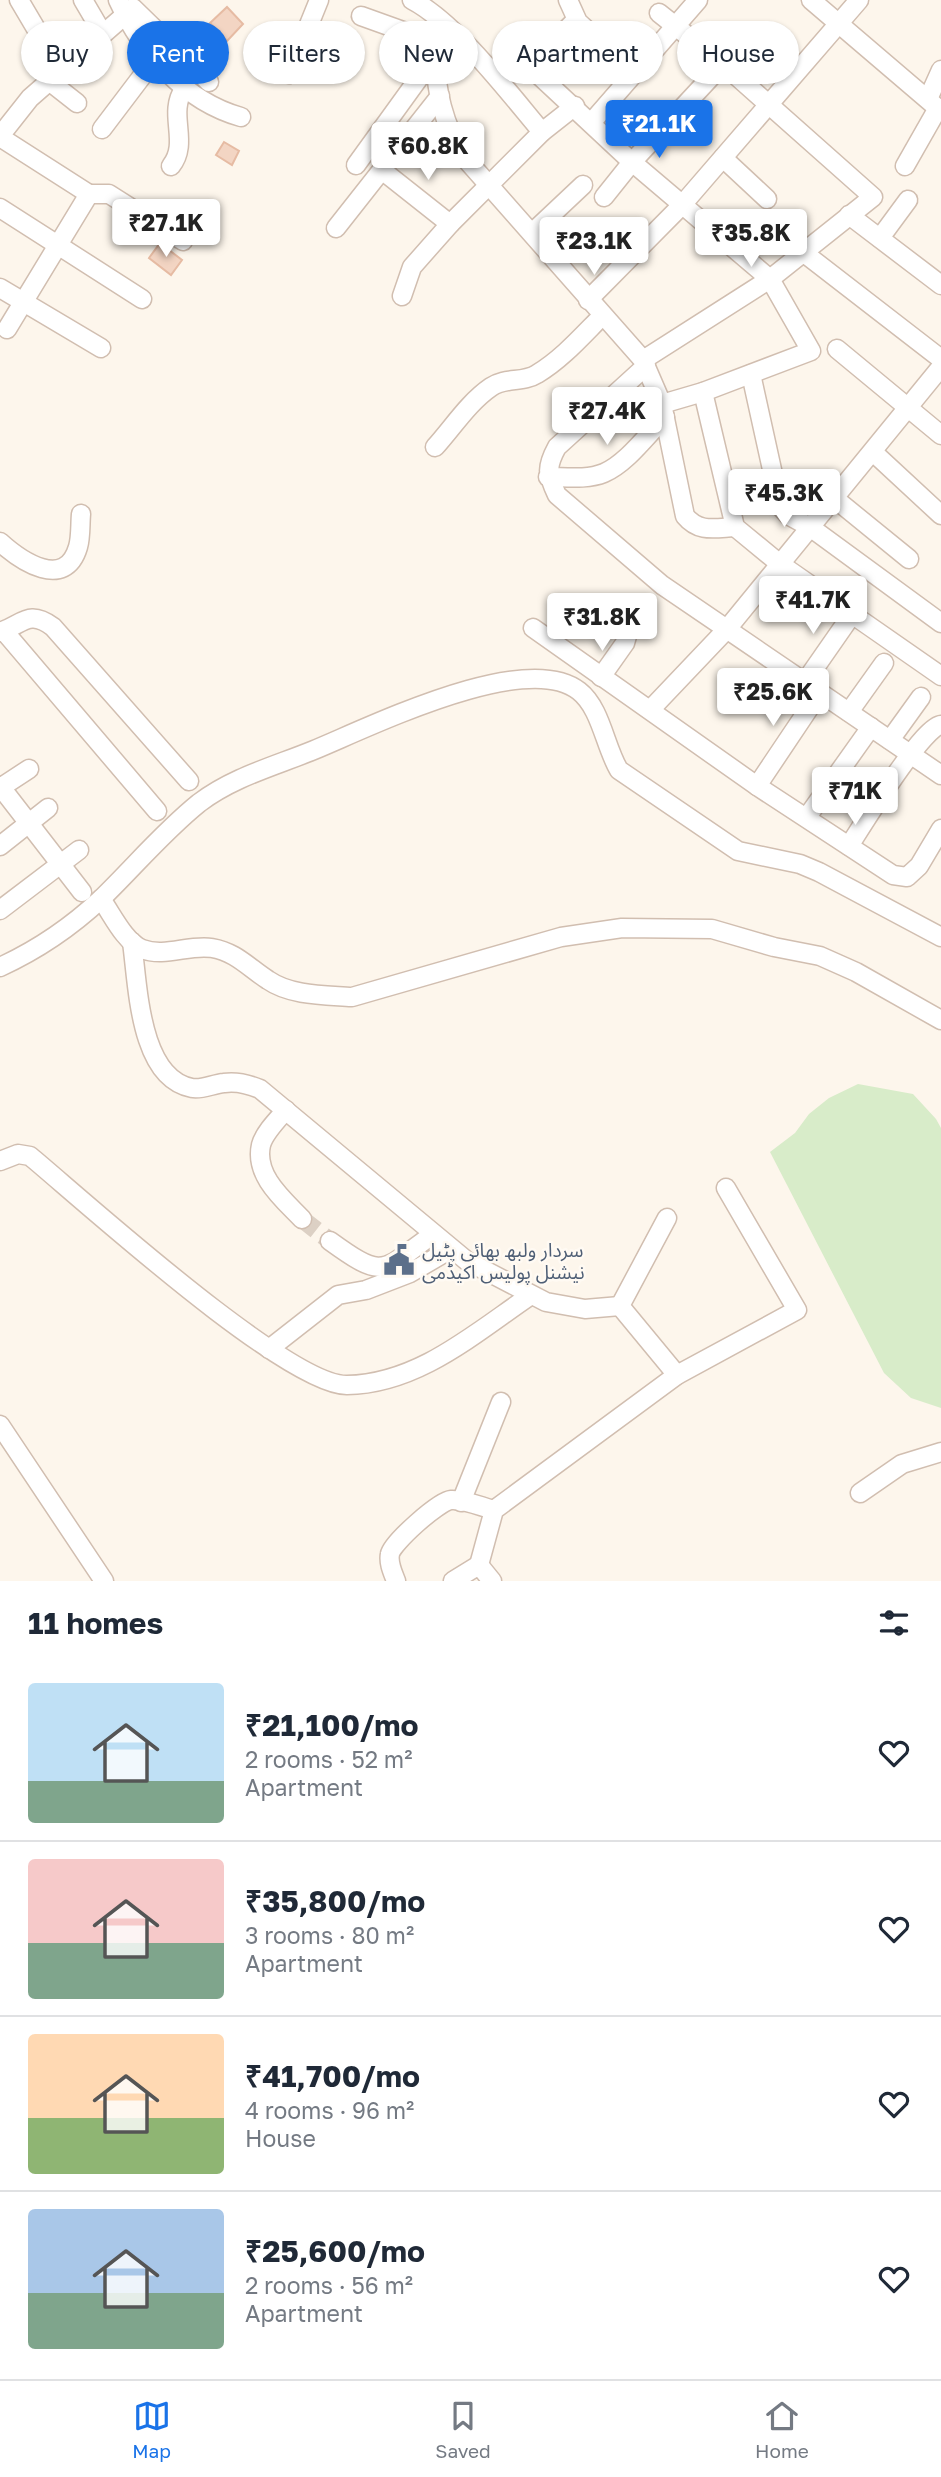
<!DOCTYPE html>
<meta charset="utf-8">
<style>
body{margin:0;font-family:"Golos Text","Noto Sans Arabic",sans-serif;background:#f6f6f7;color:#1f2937;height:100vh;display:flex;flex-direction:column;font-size:26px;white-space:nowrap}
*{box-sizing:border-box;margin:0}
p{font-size:23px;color:#747a83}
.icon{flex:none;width:38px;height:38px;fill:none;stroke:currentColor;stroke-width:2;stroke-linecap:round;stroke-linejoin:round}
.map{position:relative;height:1581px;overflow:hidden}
.details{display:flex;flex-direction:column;background:#fff;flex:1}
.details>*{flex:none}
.guide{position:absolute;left:21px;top:21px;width:900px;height:63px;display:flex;gap:14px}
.price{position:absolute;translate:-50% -60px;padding:0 16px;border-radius:7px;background:#fff;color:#222;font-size:23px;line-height:46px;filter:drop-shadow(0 2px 4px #0008)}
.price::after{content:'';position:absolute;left:50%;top:42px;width:21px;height:16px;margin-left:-10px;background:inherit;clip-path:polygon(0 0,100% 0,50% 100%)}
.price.active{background:#1a73e8;color:#fff}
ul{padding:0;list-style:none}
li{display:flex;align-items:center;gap:21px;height:175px;padding:0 28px}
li+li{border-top:2px solid #e0e1e3}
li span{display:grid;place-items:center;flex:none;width:196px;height:140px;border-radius:7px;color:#555}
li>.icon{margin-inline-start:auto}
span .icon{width:84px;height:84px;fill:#fffc;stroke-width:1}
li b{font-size:30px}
h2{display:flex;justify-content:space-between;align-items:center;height:84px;padding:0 28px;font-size:30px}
.tag{padding:0 24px;border-radius:32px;background:#fff;box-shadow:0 2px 5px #0004;font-size:24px;line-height:63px}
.tag.active{background:#1a73e8;color:#fff}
.tabs{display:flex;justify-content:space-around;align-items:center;height:98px;border-top:2px solid #e0e1e3;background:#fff;font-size:19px;color:#747a83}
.tabs a{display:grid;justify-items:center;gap:4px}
.tabs .active{color:#1a73e8}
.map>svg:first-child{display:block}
.green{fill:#d8ecc9}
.building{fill:#f3d5c3;stroke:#e6bba3;stroke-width:2}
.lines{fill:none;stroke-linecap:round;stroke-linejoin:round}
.minor-tunnel{stroke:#dcd0c4;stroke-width:18;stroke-dasharray:18 9;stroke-linecap:butt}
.minor-casing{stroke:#d1beb0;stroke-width:21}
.minor{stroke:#fff;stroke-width:18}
.labels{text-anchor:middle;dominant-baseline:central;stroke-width:5;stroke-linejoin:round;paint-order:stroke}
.service-label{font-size:19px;fill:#4e5e75;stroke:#fffaf3;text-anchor:start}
</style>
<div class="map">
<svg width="941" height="1581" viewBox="0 0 941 1581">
<rect width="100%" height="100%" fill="#fdf6ec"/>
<!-- green -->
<polygon class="green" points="858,1084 913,1094 936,1119 941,1128 941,1408 911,1398 884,1373 770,1152 795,1133 809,1114 829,1098"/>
<!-- building -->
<g class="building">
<polygon points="227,7 243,24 227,41 210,23"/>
<polygon points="224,142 239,151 232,165 216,155"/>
<polygon points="160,243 182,260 171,275 149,258"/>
</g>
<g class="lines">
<!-- minor-tunnel -->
<polyline class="minor-tunnel" points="302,1219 330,1241"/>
<defs>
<g id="minor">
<polyline points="19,0 61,71"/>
<polyline points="83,0 103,34"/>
<path d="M118,0c24,52 66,101 123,117"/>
<path d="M412,0c44,23 97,93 130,132"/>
<polyline points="568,0 578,22 633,72"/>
<polyline points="811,0 941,111"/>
<polyline points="361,16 439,44"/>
<path d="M446,26c-3,8 -8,17 -9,26 -4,34 8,76 27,105l179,203 19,44 23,112c14,17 30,12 50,11"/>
<polyline points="554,42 576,20"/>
<polyline points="528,65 632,162 770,279 811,351 703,392 662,404"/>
<polyline points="289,74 319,0"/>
<polyline points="49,81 77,103"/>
<polyline points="928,99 941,70"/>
<polyline points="591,123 698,0"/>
<polyline points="102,129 155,59"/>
<polyline points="0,136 30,98 133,8 209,82"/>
<polyline points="0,137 89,194"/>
<polyline points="723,158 767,199"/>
<polyline points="356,165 437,53"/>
<path d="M171,166c19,-24 -4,-52 13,-77"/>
<polyline points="905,166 938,108"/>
<polyline points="383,171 450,224"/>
<polyline points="604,197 632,162 723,64"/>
<polyline points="0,208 142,299"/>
<polyline points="849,215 941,285"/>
<polyline points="336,228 440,96"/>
<polyline points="532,233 583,185"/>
<polyline points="880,238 908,200"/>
<polyline points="804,253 941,359"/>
<polyline points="0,288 101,348"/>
<polyline points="402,296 412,267 450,224 542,132 575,106"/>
<polyline points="588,300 682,205 859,0"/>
<polyline points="7,329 89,194 109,194 183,241"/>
<polyline points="837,349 941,435"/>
<polyline points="643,360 770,279 873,197 723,64 659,13"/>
<path d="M646,366l-89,81c-11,20 -10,27 0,48l105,90 279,190"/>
<polyline points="751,374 780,506 788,515 810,527 941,623"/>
<polyline points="703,392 735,527 780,564 941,676"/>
<path d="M435,447c18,-20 34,-45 56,-60 14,-10 32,-4 46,-13 25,-15 45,-38 65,-58"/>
<polyline points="873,452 941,515"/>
<path d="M548,477c17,0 39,3 56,-4 23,-10 43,-38 61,-56"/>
<polyline points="834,498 909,559"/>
<path d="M0,542c21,19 65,49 78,5 3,-10 2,-22 3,-33"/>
<polyline points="597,613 620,627 627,636 625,643 601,677"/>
<polyline points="533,628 757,786 893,875 907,877 919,866 941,829"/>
<polyline points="4,631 157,811"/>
<path d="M0,632c23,-8 29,-23 53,-5l136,154"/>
<polyline points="805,682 853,613"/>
<polyline points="650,710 727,629 941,367"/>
<polyline points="849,712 884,663"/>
<polyline points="890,740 921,697"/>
<polyline points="0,786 82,892"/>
<polyline points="757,786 820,692"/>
<polyline points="0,788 29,769"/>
<polyline points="807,817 871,727"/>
<polyline points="0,846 48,808"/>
<path d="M849,846c13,-20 74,-120 92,-121"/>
<path d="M101,899c11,15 23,42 41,50 23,9 47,-5 70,-1 24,4 37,20 56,32 23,16 57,15 84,17l209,-60 61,-9 90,1 62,18 46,9 36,16 85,48"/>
<polyline points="0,910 79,850"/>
<path d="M132,942c6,43 7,136 60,146 10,2 21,-4 32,-5 13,-2 24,1 36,6l207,172 79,41 39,7 35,-3"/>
<path d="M0,967c37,-17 71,-40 101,-68 33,-32 62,-67 98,-96 34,-26 76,-37 115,-53 56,-23 212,-101 265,-59 22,17 26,56 40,79l119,81 62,13 19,8 122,65"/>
<path d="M286,1110c-8,9 -22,23 -25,35 -7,31 23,55 41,74"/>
<path d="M0,1161l18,-7 12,2c54,45 258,230 317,229 71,-1 128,-52 184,-90"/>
<polyline points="667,1218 620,1306 677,1375"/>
<path d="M330,1241c54,39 51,31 102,-6"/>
<polyline points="269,1349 338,1295 366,1290 410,1273 451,1249"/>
<polyline points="0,1425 104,1581"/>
<polyline points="860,1493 902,1464 941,1452"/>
<polyline points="461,1502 501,1402"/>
<polyline points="479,1565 494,1510 677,1375 797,1310 726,1188"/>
<path d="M396,1581c-3,-8 -8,-18 -6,-27 2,-11 49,-53 61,-54 13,-1 31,7 43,10"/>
<polyline points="453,1581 479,1565 492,1581"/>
</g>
</defs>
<!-- minor casing -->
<use href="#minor" class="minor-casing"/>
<!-- minor -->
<use href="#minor" class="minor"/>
</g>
<!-- icons -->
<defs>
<symbol id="civic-bare" viewBox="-9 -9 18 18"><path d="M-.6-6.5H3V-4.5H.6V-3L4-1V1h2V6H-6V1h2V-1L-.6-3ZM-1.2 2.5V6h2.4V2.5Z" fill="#5c6f8a" stroke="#fffaf3" stroke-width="2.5" paint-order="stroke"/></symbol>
</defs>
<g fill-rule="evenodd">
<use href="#civic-bare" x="377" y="1238" width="44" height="44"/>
</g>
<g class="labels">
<!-- service labels -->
<g class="service-label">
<text x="422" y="1249">سردار ولبھ بھائی پٹیل<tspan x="422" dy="22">نیشنل پولیس اکیڈمی</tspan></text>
</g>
</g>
</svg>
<b class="price active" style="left:659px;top:160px">₹21.1K</b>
<b class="price" style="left:428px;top:182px">₹60.8K</b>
<b class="price" style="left:166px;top:259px">₹27.1K</b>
<b class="price" style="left:751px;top:269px">₹35.8K</b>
<b class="price" style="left:594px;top:277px">₹23.1K</b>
<b class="price" style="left:607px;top:447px">₹27.4K</b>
<b class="price" style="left:784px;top:529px">₹45.3K</b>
<b class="price" style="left:813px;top:636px">₹41.7K</b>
<b class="price" style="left:602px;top:653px">₹31.8K</b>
<b class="price" style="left:773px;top:728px">₹25.6K</b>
<b class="price" style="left:855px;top:827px">₹71K</b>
<div class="guide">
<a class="tag">Buy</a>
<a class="tag active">Rent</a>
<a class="tag">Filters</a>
<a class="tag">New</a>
<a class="tag">Apartment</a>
<a class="tag">House</a>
</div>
</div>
<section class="details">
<h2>11 homes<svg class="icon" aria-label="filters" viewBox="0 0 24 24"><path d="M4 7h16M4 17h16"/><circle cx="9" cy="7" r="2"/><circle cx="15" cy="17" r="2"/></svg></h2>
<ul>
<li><span style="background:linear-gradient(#bfe0f5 70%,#7fa58c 0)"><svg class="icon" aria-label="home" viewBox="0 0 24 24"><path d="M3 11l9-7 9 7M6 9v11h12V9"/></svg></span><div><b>₹21,100/mo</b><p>2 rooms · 52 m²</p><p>Apartment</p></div><svg class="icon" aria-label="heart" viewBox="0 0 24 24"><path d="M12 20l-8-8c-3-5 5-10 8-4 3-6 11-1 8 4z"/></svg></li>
<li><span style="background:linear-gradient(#f6c9c9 60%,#7fa58c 0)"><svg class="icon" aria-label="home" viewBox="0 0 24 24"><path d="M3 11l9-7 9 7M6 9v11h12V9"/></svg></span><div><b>₹35,800/mo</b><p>3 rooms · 80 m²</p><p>Apartment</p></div><svg class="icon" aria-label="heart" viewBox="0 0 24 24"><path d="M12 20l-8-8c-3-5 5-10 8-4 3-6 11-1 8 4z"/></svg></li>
<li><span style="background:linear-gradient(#ffd9b3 60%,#8fb573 0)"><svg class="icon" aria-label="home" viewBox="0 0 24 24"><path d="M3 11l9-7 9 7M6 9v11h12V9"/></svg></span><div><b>₹41,700/mo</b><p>4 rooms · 96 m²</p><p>House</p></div><svg class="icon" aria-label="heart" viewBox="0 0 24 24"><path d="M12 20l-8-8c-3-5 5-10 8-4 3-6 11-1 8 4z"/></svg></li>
<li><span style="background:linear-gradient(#a9c7e8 60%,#7fa58c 0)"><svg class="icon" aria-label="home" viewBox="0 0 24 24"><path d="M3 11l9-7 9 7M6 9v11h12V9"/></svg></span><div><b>₹25,600/mo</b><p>2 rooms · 56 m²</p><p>Apartment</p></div><svg class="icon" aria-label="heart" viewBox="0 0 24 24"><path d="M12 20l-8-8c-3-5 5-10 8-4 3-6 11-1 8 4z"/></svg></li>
</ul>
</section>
<nav class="tabs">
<a class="active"><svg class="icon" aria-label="map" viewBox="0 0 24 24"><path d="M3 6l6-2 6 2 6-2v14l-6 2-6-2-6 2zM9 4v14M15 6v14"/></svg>Map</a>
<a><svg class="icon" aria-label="saved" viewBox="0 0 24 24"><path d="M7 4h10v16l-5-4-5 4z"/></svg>Saved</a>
<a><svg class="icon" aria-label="home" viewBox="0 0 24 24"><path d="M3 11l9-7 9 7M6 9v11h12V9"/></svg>Home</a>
</nav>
